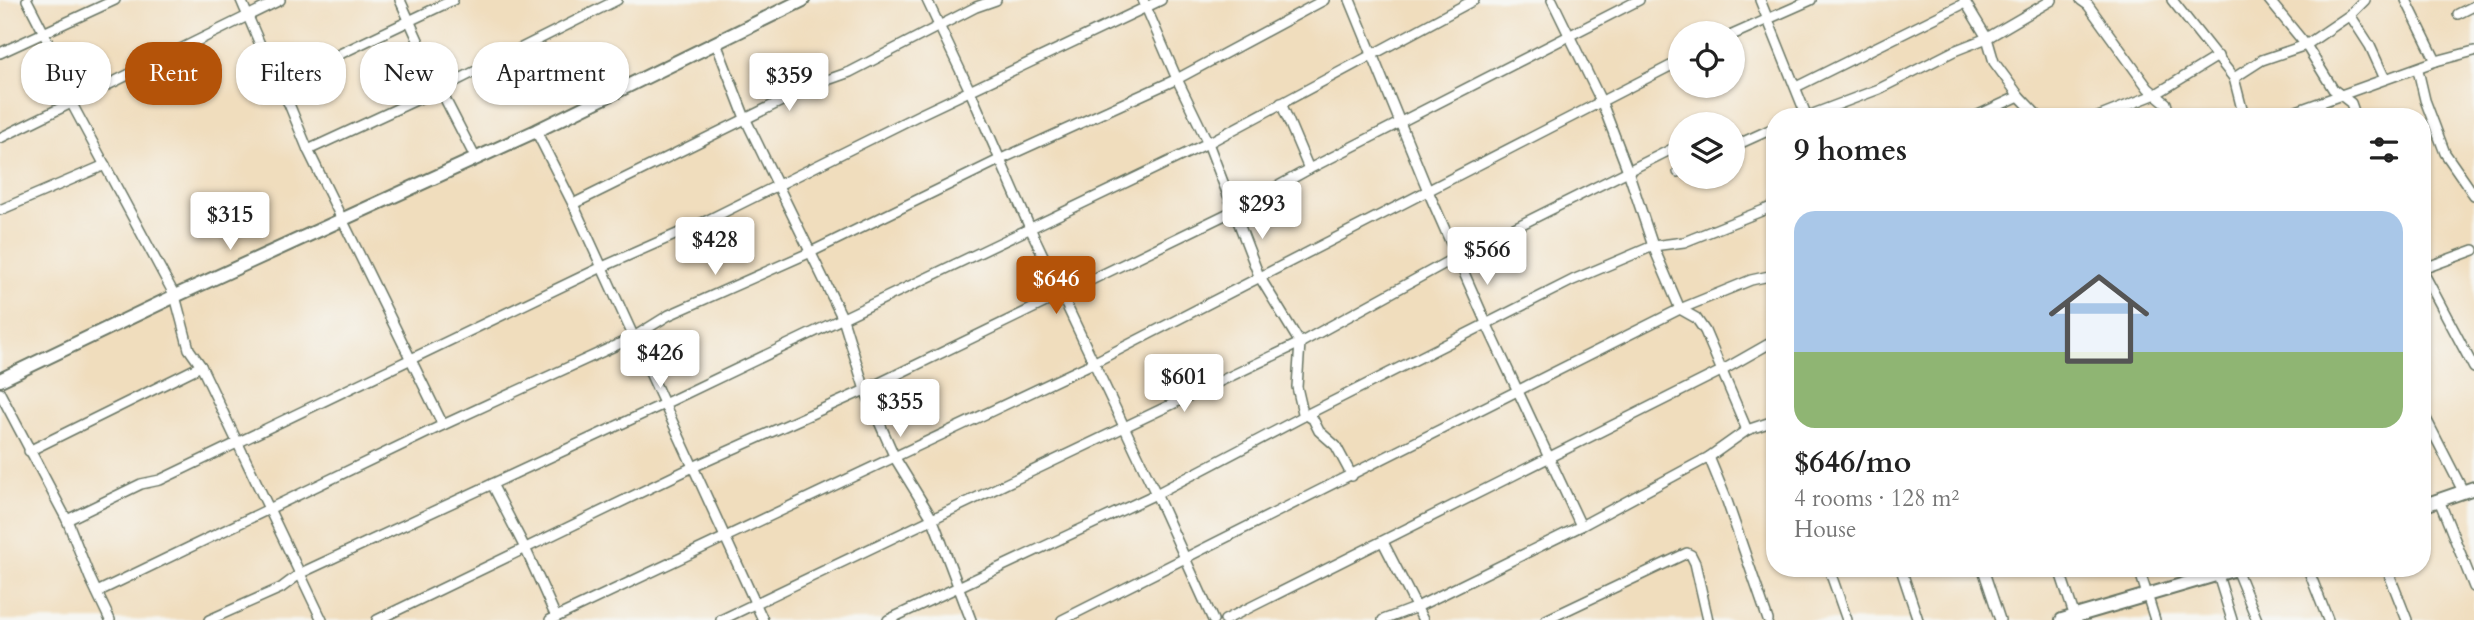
<!DOCTYPE html>
<meta charset="utf-8">
<style>
body{margin:0;font-family:Cardo,serif;background:#f6f6f6;color:#222;height:100vh;display:flex;flex-direction:column;font-size:26px;white-space:nowrap}
*{box-sizing:border-box;margin:0}
p{font-size:23px;color:#767676}
.icon{flex:none;width:38px;height:38px;fill:none;stroke:currentColor;stroke-width:2;stroke-linecap:round;stroke-linejoin:round}
.map{position:relative;flex:1;overflow:hidden}
.sheet{position:absolute;left:1766px;top:108px;width:665px;height:469px;display:flex;flex-direction:column;background:#fff;border-radius:28px;box-shadow:0 2px 5px #0004}
.sheet>*{flex:none}
.banner{position:absolute;left:21px;top:42px;width:665px;height:63px;display:flex;gap:14px}
.controls{position:absolute;left:1668px;top:21px;display:grid;gap:14px}
.controls a{display:grid;place-items:center;width:77px;height:77px;border-radius:50%;background:#fff;box-shadow:0 2px 5px #0004;font-size:35px}
.price{position:absolute;translate:-50% -60px;padding:0 16px;border-radius:7px;background:#fff;color:#222;font-size:23px;line-height:46px;filter:drop-shadow(0 2px 4px #0008)}
.price::after{content:'';position:absolute;left:50%;top:42px;width:21px;height:16px;margin-left:-10px;background:inherit;clip-path:polygon(0 0,100% 0,50% 100%)}
.price.on{background:#b45309;color:#fff}
ul{padding:0;list-style:none}
li{display:grid;align-content:center;gap:14px;height:371px;padding:0 28px}
li+li{border-top:2px solid #e0e0e0}
li span{display:grid;place-items:center;height:217px;border-radius:21px;color:#555}
li>.icon{margin-inline-start:auto}
span .icon{width:126px;height:126px;fill:#fffc;stroke-width:1}
li b{font-size:30px}
h2{display:flex;justify-content:space-between;align-items:center;height:84px;padding:0 28px;font-size:30px}
.chip{padding:0 24px;border-radius:28px;background:#fff;box-shadow:0 2px 5px #0004;font-size:24px;line-height:63px}
.chip.on{background:#b45309;color:#fff}
.map>svg:first-child{display:block}
.lines{fill:none;stroke-linecap:round;stroke-linejoin:round}
.minor-casing{stroke:#687564;stroke-width:12}
.tertiary-casing{stroke:#687564;stroke-width:16}
.minor{stroke:#fff;stroke-width:9}
.tertiary{stroke:#fff;stroke-width:12}
</style>
<div class="map">
<svg width="2474" height="620" viewBox="0 0 2474 620">
<rect width="100%" height="100%" fill="#f6f6f2"/>
<filter id="ink" filterUnits="userSpaceOnUse"><feTurbulence type="fractalNoise" baseFrequency=".0143" numOctaves="2"/><feDisplacementMap in="SourceGraphic" scale="14" xChannelSelector="R" yChannelSelector="G"/><feConvolveMatrix kernelMatrix="1 2 1 2 8 2 1 2 1" color-interpolation-filters="sRGB"/></filter>
<filter id="wash" filterUnits="userSpaceOnUse"><feTurbulence type="fractalNoise" baseFrequency=".00686" numOctaves="4" result="noise"/><feDisplacementMap in="SourceGraphic" scale="28" xChannelSelector="R" yChannelSelector="G"/><feGaussianBlur stdDeviation="1.57" result="paint"/><feColorMatrix in="noise" values="0 0 0 0 0 0 0 0 0 0 0 0 0 0 0 0 0 1.4 0 .05"/><feComposite in="paint" operator="in"/></filter>
<g filter="url(#wash)">
<rect width="100%" height="100%" fill="#f0ddbd"/>
</g>
<g filter="url(#ink)">
<g class="lines">
<defs>
<g id="minor">
<polyline points="27,0 44,33 72,104 175,296 189,349 201,366 322,620"/>
<polyline points="241,0 277,84 289,104 308,150 443,425"/>
<polyline points="400,0 440,89 476,159"/>
<polyline points="927,0 970,91 1030,228 1156,494 1213,620"/>
<polyline points="1143,0 1177,79 1208,143 1259,276 1300,343 1297,387 1303,413 1313,419 1319,431 1336,446 1352,476"/>
<polyline points="1350,0 1428,191 1487,325 1581,526"/>
<polyline points="1760,0 1807,117"/>
<polyline points="1964,0 1987,38 1994,62 2019,96 2039,117"/>
<polyline points="2081,0 2088,5 2148,88 2166,103 2170,117"/>
<polyline points="2172,0 2234,78 2244,117"/>
<polyline points="2269,0 2306,45 2333,89 2351,103 2356,117"/>
<polyline points="2406,0 2436,61"/>
<polyline points="2458,14 2474,6"/>
<polyline points="2350,15 2370,46 2385,79"/>
<polyline points="1732,35 1811,0"/>
<polyline points="716,43 745,118 843,319 865,390 895,458 933,520 971,620"/>
<polyline points="0,53 115,0"/>
<polyline points="2418,70 2425,100 2445,153 2474,195"/>
<polyline points="2234,78 2262,60 2306,45 2350,15 2365,0"/>
<polyline points="277,84 453,0"/>
<polyline points="1796,87 1965,3"/>
<polyline points="1281,103 1309,169"/>
<polyline points="1805,117 1879,89 1954,51 1987,38 2052,0"/>
<polyline points="1974,117 2019,96"/>
<polyline points="2098,117 2156,94 2218,56"/>
<polyline points="2280,117 2436,61 2474,51"/>
<polyline points="536,131 573,204 763,620"/>
<polyline points="0,138 280,0"/>
<polyline points="1732,147 1774,128"/>
<polyline points="308,150 440,89 617,0"/>
<polyline points="1678,172 1680,171"/>
<polyline points="573,204 816,84 850,72 976,7 996,0"/>
<polyline points="0,210 105,165"/>
<polyline points="2422,269 2474,250"/>
<polyline points="2422,270 2474,368"/>
<polyline points="1680,309 1696,318 1705,331 1747,430"/>
<polyline points="1680,309 1751,280 1774,275"/>
<polyline points="0,393 67,520 90,578 110,620"/>
<polyline points="2422,411 2463,491"/>
<polyline points="29,451 201,366"/>
<polyline points="1709,457 1727,501 1768,620"/>
<polyline points="492,484 526,550 556,617"/>
<polyline points="2439,500 2474,587"/>
<polyline points="67,520 141,484 160,480 600,268 704,222 921,114 1161,0"/>
<polyline points="1383,542 1423,620"/>
<polyline points="1829,569 1847,620"/>
<polyline points="1901,569 1918,620"/>
<polyline points="1983,569 2000,620"/>
<polyline points="2059,569 2076,620"/>
<polyline points="2139,569 2155,620"/>
<polyline points="2236,569 2257,620"/>
<polyline points="2308,569 2328,620"/>
<polyline points="2387,569 2407,620"/>
<polyline points="2217,572 2232,620"/>
<polyline points="97,592 443,425 632,338 669,315 811,252 999,160 1177,79 1324,0"/>
<polyline points="209,620 281,588 301,573 664,404 1208,143 1474,0"/>
<polyline points="377,620 693,467 865,390 1235,210 1309,169 1639,0"/>
<polyline points="550,620 1093,363 1680,61"/>
<polyline points="721,620 1300,343 1458,256 1680,145"/>
<polyline points="888,620 1156,494 1306,415 1573,280 1653,246 1628,171 1602,103 1552,0"/>
<polyline points="1062,620 1680,309 1653,246 1684,242 1774,206"/>
<polyline points="1225,620 1723,370 1774,341"/>
<polyline points="1383,620 1417,607 1581,526 1709,457 1747,430 1774,421"/>
<polyline points="1546,620 1687,553 1691,555 1695,563 1708,620"/>
</g>
<g id="tertiary">
<polyline points="0,380 175,296 536,131 803,0"/>
<polyline points="2422,506 2474,488"/>
<polyline points="2062,620 2236,569"/>
</g>
</defs>
<!-- minor casing -->
<use href="#minor" class="minor-casing"/>
<!-- tertiary casing -->
<use href="#tertiary" class="tertiary-casing"/>
<!-- minor -->
<use href="#minor" class="minor"/>
<!-- tertiary -->
<use href="#tertiary" class="tertiary"/>
</g>
</g>
</svg>
<div class="controls">
<a><svg class="icon" aria-label="locate" viewBox="0 0 24 24"><circle cx="12" cy="12" r="6"/><path d="M12 2v4M12 18v4M2 12h4M18 12h4"/></svg></a>
<a><svg class="icon" aria-label="layers" viewBox="0 0 24 24"><path d="M12 4l9 5-9 5-9-5zM3 14l9 5 9-5"/></svg></a>
</div>
<b class="price" style="left:789px;top:113px">$359</b>
<b class="price" style="left:1262px;top:241px">$293</b>
<b class="price" style="left:230px;top:252px">$315</b>
<b class="price" style="left:715px;top:277px">$428</b>
<b class="price" style="left:1487px;top:287px">$566</b>
<b class="price on" style="left:1056px;top:316px">$646</b>
<b class="price" style="left:660px;top:390px">$426</b>
<b class="price" style="left:1184px;top:414px">$601</b>
<b class="price" style="left:900px;top:439px">$355</b>
<div class="banner">
<a class="chip">Buy</a>
<a class="chip on">Rent</a>
<a class="chip">Filters</a>
<a class="chip">New</a>
<a class="chip">Apartment</a>
</div>
<section class="sheet">
<h2>9 homes<svg class="icon" aria-label="filters" viewBox="0 0 24 24"><path d="M4 7h16M4 17h16"/><circle cx="9" cy="7" r="2"/><circle cx="15" cy="17" r="2"/></svg></h2>
<ul>
<li><span style="background:linear-gradient(#a9c7e8 65%,#8fb573 0)"><svg class="icon" aria-label="home" viewBox="0 0 24 24"><path d="M3 11l9-7 9 7M6 9v11h12V9"/></svg></span><div><b>$646/mo</b><p>4 rooms · 128 m²</p><p>House</p></div></li>
</ul>
</section>
</div>
